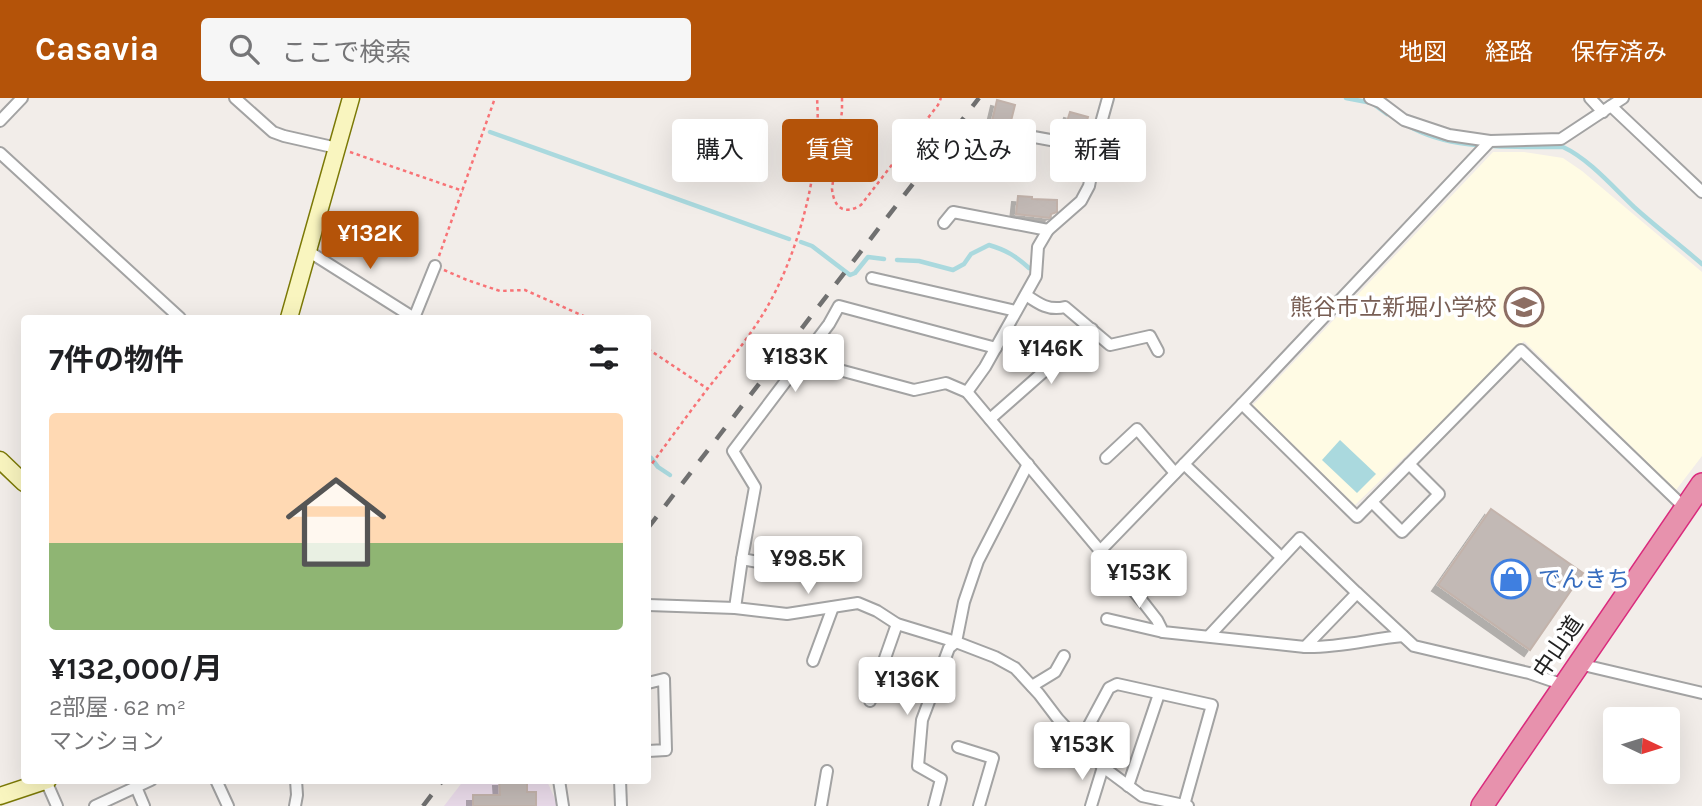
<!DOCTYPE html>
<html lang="ja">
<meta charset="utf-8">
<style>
body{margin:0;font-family:Karla,"Noto Sans JP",sans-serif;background:#f6f6f6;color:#202124;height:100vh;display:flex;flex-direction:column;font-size:26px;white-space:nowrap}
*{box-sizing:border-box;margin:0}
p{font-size:23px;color:#757577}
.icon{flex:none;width:38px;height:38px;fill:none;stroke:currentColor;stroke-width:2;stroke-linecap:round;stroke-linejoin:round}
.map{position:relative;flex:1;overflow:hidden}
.details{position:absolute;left:21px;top:217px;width:630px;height:469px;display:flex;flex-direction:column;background:#fff;border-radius:7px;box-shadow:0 7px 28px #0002}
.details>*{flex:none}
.hud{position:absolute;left:672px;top:21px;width:665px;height:63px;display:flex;gap:14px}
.needle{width:46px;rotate:94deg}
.fabs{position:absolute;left:1603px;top:609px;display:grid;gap:14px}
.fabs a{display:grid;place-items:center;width:77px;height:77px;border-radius:7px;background:#fff;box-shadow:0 7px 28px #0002;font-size:35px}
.price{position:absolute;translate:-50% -60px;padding:0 16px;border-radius:7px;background:#fff;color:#222;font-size:23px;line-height:46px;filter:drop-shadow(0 2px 4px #0008)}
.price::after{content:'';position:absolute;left:50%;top:42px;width:21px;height:16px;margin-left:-10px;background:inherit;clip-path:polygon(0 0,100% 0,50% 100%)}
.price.on{background:#b45309;color:#fff}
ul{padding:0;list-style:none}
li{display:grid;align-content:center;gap:14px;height:371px;padding:0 28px}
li+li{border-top:2px solid #e0e0e0}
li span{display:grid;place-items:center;height:217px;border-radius:7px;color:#555}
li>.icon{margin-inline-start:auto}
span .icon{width:126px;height:126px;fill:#fffc;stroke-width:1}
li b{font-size:30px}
h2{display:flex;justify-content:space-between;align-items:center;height:84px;padding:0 28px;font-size:30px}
.pill{padding:0 24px;border-radius:7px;background:#fff;box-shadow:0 7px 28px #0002;font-size:24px;line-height:63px}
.pill.on{background:#b45309;color:#fff}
header{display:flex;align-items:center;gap:42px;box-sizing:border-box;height:98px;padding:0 35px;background:#b45309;color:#fff}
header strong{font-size:33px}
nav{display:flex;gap:38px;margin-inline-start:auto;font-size:24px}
.search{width:490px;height:63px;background:#f6f6f6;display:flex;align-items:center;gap:18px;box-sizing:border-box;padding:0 24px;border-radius:7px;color:#757577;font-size:26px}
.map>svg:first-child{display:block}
.industrial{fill:#eadbea}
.education{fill:#fffbe4}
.water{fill:#aad9de}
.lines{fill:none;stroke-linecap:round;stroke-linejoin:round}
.stream{stroke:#aad9de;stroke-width:4.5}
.building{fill:#c2b9b5;stroke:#c3b3ab;stroke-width:2;filter:url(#shadow)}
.street-casing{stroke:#a3a3a3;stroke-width:14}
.secondary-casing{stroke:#7b7906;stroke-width:19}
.highway-casing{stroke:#da2b7d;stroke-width:24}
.path{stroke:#f87376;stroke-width:2.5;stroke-dasharray:3.5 3.5;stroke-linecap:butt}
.street{stroke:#fff;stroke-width:10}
.secondary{stroke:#f9f5bf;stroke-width:16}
.highway{stroke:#e792ad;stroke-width:21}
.rail{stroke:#707070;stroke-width:4.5;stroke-dasharray:14 14;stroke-linecap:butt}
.labels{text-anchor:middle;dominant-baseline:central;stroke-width:7;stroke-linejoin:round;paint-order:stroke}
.education-label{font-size:23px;fill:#785e54;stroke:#fff;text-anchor:end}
.shop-label{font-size:23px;fill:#366cbe;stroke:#fff;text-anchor:start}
.street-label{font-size:23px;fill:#222;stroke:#fff}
</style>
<header>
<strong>Casavia</strong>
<div class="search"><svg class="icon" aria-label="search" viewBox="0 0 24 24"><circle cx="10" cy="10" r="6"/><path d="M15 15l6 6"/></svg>ここで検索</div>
<nav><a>地図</a><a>経路</a><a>保存済み</a></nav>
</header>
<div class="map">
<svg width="1702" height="708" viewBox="0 0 1702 708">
<defs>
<filter id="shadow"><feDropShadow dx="-6" dy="6" stdDeviation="0" flood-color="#0004"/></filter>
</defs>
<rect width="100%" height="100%" fill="#f2ede9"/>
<!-- industrial -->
<polygon class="industrial" points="464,682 547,683 558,708 444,708"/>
<!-- education -->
<polygon class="education" points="1493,54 1524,54 1563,60 1582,73 1702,174 1702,358 1676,392 1524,243 1355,407 1253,307"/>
<!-- water -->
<polygon class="water" points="1340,342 1376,376 1357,395 1322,362"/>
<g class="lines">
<!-- stream -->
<g class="stream">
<polyline points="1346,0 1372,5 1387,16"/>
<path d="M1407,27c46,27 104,21 156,22 26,12 50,40 71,60 22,20 46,38 68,57"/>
<polyline points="490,34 789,141"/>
<polyline points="801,144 812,148 850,177 855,175 868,159 884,161"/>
<path d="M897,162l22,1 34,9 11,-6 7,-10 18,-9c17,5 27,11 40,23"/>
<polyline points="651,360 658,369 670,377"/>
</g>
</g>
<!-- building -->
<g class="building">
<polygon points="997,2 1015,7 1010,27 992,23"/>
<polygon points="1070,14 1088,19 1082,40 1063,36"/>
<polygon points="1018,98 1032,99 1032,101 1057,102 1057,114 1051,116 1050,120 1016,116"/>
<polygon points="1491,411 1583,475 1530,552 1438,487"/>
<polygon points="499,682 527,682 527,694 536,694 536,708 473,708 473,697 500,697"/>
</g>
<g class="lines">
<defs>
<g id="street">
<polyline points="235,0 273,34 284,38 337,50"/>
<polyline points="1370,0 1380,4 1404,22 1449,37 1490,43"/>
<polyline points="1590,0 1603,14"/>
<polyline points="1611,8 1702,94"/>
<polyline points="0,23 22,0"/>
<polyline points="1012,35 1094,50"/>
<polyline points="0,55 180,220"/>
<polyline points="944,125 953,114 1048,132"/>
<polyline points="308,153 414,220"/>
<polyline points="872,180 1016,213"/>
<path d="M1026,197c13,9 23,16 39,12l45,38 40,-9 8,15"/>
<polyline points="414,220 435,168"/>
<path d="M802,262l112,30 32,-7 21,9 176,210 14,18 6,12 142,15c33,1 65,-8 98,-11"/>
<polyline points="967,294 985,269 1036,178 1038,149 1048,132 1081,103 1089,88 1093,68 1094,50 1108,0"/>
<polyline points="1242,306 1357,419 1521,252 1685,410"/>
<polyline points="990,321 1092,231"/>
<polyline points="1106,360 1137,331 1175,375"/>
<polyline points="1184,366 1281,459"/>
<polyline points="1372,404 1402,434 1439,396 1409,366"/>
<polyline points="1100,453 1242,306 1490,43 1561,41 1623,0"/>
<polyline points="742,461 789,470 805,469"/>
<polyline points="648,507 735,510 787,516 858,505 877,513 897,526 956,544 995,559 1015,570 1039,596 1058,621 1103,669 1142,698 1188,708"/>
<polyline points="735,510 742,461 755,389 733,353 829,226 839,208 996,250"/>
<polyline points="1107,521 1163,534"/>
<polyline points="1209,538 1300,440 1357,495"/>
<polyline points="1305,549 1357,495 1414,548 1529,575 1564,587"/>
<polyline points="813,563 833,509"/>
<polyline points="1579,566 1702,595"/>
<polyline points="648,585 664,581 666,652 648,653"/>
<polyline points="1032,588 1055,574 1064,558"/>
<polyline points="870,603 897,526"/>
<polyline points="1080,644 1109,590 1117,586 1212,607 1184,707"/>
<polyline points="958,649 993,660 979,708"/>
<polyline points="216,682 228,708"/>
<polyline points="559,682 563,708"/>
<polyline points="620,682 621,708"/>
<polyline points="46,683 57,708"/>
<polyline points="1128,688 1159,596"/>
<polyline points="136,689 144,708"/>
<polyline points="95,708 151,682"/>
<polyline points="295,708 297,697 296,682"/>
<polyline points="821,708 827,673"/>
<polyline points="934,708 941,681 918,668 922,622 949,550 956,544 964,504 978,463 1028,366"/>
<polyline points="1091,708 1103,669"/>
</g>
<g id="secondary">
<polyline points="289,220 351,0"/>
<polyline points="0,362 24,385"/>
<polyline points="0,698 48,682"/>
</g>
<polyline id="highway" points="1482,708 1702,386"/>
</defs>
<!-- street casing -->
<use href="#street" class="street-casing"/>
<!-- secondary casing -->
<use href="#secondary" class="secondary-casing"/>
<!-- highway casing -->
<use href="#highway" class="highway-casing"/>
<!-- path -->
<g class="path">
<path d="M842,0v13l-10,78c2,18 11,27 29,16l77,-100 3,-7"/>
<polyline points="350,54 463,93"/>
<polyline points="439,158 495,0"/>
<polyline points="444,172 467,182 500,193 525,192 588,220"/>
<polyline points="648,251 708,291"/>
<path d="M648,371c20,-27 40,-55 61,-82 19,-24 38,-47 54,-73 36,-59 59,-148 54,-216"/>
</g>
<!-- street -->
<use href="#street" class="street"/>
<!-- secondary -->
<use href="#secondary" class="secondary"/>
<!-- highway -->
<use href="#highway" class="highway"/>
<!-- rail -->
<g class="rail">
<polyline points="648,430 979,0"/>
<polyline points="423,708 443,682"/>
</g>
</g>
<!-- icons -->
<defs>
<symbol id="school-ring" viewBox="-11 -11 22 22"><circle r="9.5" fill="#fff" stroke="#8d6e63" stroke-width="1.5"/><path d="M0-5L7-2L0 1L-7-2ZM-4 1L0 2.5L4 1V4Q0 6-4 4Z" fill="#8d6e63"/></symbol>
<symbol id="shop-ring" viewBox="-11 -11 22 22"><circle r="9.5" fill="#fff" stroke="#3f7fe0" stroke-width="1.5"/><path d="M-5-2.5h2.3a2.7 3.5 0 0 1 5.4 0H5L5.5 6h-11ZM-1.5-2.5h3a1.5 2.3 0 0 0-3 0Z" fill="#3f7fe0"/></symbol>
</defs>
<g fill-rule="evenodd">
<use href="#school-ring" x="1502" y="187" width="44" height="44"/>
<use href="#shop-ring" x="1489" y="459" width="44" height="44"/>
</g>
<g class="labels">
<!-- education labels -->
<g class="education-label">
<text x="1497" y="209">熊谷市立新堀小学校</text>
</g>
<!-- shop labels -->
<g class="shop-label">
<text x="1538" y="481">でんきち</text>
</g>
<!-- street labels -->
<g class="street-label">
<text transform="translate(1558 549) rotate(-56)">中山道</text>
</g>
</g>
</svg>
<div class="fabs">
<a><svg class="needle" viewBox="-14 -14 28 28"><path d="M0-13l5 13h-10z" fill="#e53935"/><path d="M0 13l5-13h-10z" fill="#757577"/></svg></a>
</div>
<b class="price on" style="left:370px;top:173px">¥132K</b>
<b class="price" style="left:1051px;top:288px">¥146K</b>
<b class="price" style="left:795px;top:296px">¥183K</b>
<b class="price" style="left:808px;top:498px">¥98.5K</b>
<b class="price" style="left:1139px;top:512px">¥153K</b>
<b class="price" style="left:907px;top:619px">¥136K</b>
<b class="price" style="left:1082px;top:684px">¥153K</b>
<div class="hud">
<a class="pill">購入</a>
<a class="pill on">賃貸</a>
<a class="pill">絞り込み</a>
<a class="pill">新着</a>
</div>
<section class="details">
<h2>7件の物件<svg class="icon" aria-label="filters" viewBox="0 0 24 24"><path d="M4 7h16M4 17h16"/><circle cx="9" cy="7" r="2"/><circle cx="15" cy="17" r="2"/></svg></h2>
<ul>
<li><span style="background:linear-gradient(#ffd9b3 60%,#8fb573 0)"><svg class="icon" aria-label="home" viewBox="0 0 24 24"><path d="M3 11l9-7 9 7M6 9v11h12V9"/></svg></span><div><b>¥132,000/月</b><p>2部屋 · 62 m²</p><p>マンション</p></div></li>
</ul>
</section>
</div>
